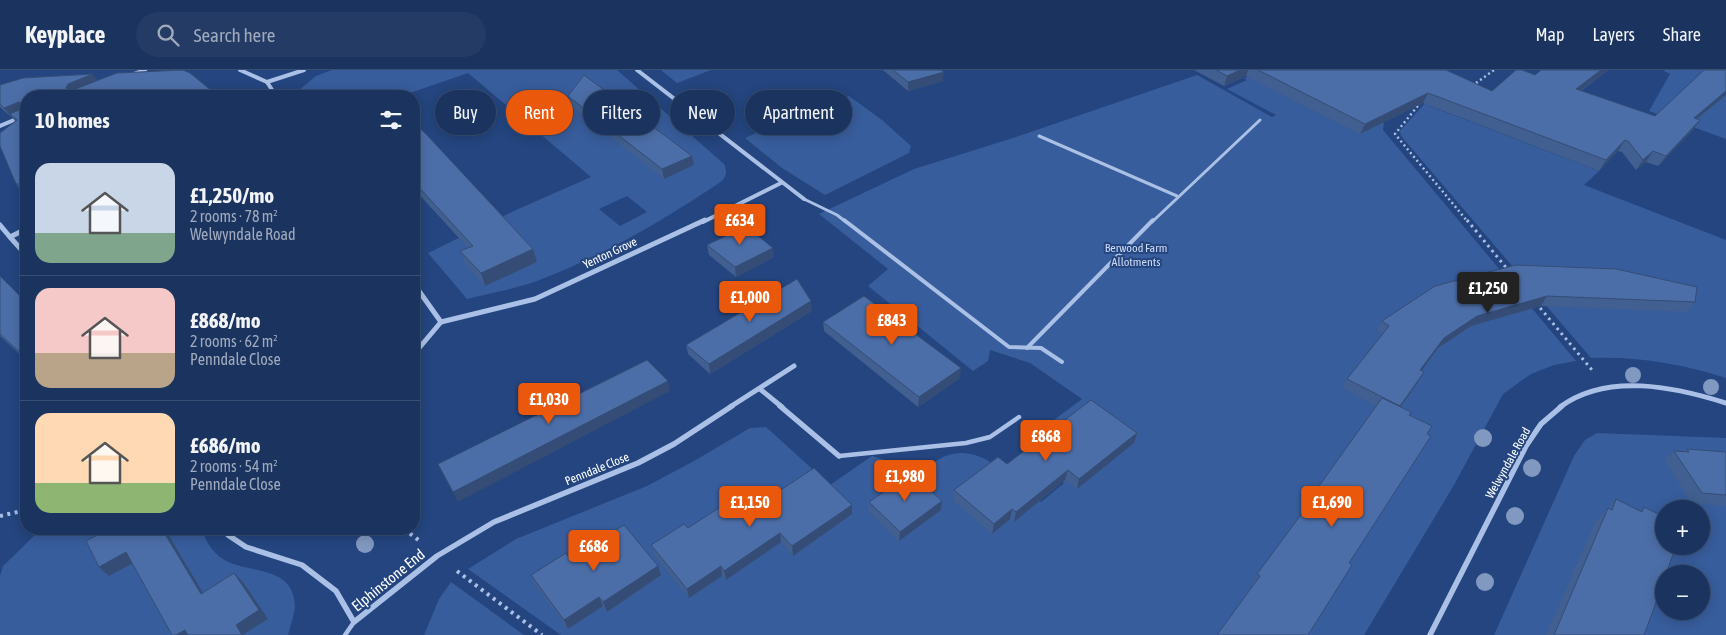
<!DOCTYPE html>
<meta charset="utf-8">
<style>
body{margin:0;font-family:"Asap Condensed",sans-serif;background:#243c65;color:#f1f3f6;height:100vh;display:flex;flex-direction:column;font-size:19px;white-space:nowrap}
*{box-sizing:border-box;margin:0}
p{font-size:16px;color:#a0aabd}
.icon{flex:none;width:28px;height:28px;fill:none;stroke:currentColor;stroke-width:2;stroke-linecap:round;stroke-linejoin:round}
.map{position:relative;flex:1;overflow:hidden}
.side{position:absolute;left:20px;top:20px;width:400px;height:445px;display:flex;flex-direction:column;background:#1b345f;border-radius:20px;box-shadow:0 2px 12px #0003,0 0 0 1px #394f74}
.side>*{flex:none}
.hud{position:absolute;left:435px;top:20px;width:475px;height:45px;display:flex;gap:10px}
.controls{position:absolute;left:1655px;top:430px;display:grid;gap:10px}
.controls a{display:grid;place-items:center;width:55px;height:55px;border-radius:50%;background:#1b345f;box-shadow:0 2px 12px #0003,0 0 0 1px #394f74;font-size:25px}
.price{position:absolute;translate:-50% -42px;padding:0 11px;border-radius:5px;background:#ea580c;color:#fff;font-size:16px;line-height:32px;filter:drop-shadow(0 1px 2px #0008)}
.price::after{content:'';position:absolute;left:50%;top:30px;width:15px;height:11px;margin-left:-8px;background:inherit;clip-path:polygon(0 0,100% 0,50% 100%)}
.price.selected{background:#222;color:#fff}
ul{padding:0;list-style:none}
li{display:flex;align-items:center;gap:15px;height:125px;padding:0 15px}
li+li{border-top:1px solid #394f74}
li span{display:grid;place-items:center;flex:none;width:140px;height:100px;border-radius:15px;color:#555}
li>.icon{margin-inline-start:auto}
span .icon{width:60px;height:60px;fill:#fffc;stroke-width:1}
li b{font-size:21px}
h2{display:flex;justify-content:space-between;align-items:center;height:60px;padding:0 15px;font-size:21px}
.chip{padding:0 18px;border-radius:22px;background:#1b345f;box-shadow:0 2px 12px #0003,0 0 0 1px #394f74;font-size:18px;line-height:45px}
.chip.selected{background:#ea580c;color:#fff}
header{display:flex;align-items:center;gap:30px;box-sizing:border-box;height:70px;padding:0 25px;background:#1b345f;border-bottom:1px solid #394f74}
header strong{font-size:24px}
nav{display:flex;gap:28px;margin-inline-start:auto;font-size:18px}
.search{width:350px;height:45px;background:#243c65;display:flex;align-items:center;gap:12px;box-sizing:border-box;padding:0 18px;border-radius:28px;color:#a0aabd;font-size:19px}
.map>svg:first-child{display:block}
.green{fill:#385d9c;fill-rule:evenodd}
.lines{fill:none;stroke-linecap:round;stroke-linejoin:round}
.path-far2{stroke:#aac0e6;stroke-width:2.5;stroke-dasharray:2 3;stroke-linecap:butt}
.path-far1{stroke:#aac0e6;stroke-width:3;stroke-dasharray:2.5 4;stroke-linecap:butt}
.path{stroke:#aac0e6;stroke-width:4;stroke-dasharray:3 4.5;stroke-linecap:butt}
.service-far2{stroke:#aac0e6;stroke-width:3}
.service-far1{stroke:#aac0e6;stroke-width:4}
.service{stroke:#aac0e6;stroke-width:4.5}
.minor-far2{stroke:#aac0e6;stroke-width:4}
.minor-far1{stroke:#aac0e6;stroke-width:5}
.minor{stroke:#aac0e6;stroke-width:5.5}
.tree{fill:#8198c0}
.wall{fill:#415f90}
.shaded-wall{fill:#354d76}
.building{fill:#4c6ea8;stroke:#354d76}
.labels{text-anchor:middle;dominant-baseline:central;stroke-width:4;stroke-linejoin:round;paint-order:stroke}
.park-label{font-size:12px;fill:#cddcf5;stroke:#24457f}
.street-label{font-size:12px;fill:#fff;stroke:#24457f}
.near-street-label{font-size:15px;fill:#fff;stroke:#24457f}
</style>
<header>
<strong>Keyplace</strong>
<div class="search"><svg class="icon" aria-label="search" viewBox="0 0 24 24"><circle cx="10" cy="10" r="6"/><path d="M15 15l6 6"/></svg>Search here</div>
<nav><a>Map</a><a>Layers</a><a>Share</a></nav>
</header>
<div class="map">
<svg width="1726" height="565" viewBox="0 0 1726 565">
<rect width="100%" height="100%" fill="#24457f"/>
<!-- green -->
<g class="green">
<path d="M332,0h285l107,94c3,7 3,11 -2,17 -58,39 -119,75 -185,100 -22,8 -47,12 -70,18l-39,-46 88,-43 75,-33 -123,-104 -67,23h-99l-4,-5 18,-15zM627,126l20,16 -27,14 -21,-17z"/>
<polygon points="661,0 711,0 677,13"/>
<polygon points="1665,0 1726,0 1726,69 1649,41 1670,4 1664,1"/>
<path d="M1197,5l75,42 4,-2 -49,-26 20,-9 -3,-2 8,-3 132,48 -1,7 193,231 -22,4 -23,9 -28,20 -49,91 -90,150h-803l-93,-66 48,-30 131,-53 47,-25 56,-33 16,-1 64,58 42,-29 41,13 8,4c7,-5 14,-12 22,-16 39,-17 70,25 98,45l23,-19 -45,-37 63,-47 -52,-36 -40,-13 -2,11 -15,10 -105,-85 20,-17 -69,-55 95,-45 99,-31z"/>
<path d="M1434,23l-4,13 169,65 -15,14 142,55v138c-44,-14 -89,-22 -135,-20l-190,-222 -1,-5z"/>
<polygon points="849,26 882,50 911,76 909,83 825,125 782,98 745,68 802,42 806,44"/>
<path d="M1597,363l129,5v197h-232l80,-179 11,-16zM1664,439h37v37h-37zM1664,504h37v37h-37z"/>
<path d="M50,459h152c3,11 9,21 18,28 25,19 72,5 75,48 0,7 -5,22 -7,30h-288v-59l3,-10 32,-31z"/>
<polygon points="451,512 524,565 424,565 439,529"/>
</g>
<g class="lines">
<!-- path-far2 -->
<g class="path-far2">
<polyline points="1472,16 1494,0"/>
<polyline points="1421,32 1395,64 1468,152"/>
</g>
<!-- path-far1 -->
<g class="path-far1">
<polyline points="1467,150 1508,200"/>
<polyline points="1536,233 1592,300"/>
</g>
<!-- path -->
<g class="path">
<polyline points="0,446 26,440"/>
<polyline points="404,459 421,472"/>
<polyline points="457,501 542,565"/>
</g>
<!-- service-far2 -->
<g class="service-far2">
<polyline points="1039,66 1177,126"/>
<polyline points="804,129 837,145 846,152"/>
<polyline points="1152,152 1260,50"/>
</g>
<!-- service-far1 -->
<g class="service-far1">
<polyline points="844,150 1009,277 1041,278 1062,292"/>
<polyline points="1027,278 1153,150"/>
</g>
<!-- service -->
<g class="service">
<polyline points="839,386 966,373 990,367 1019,347"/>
<polyline points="345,565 354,552"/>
</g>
<!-- minor-far2 -->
<g class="minor-far2">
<polyline points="240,0 267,12"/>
<polyline points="637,0 804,129"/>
<polyline points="134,4 145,0"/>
<polyline points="267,12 304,0"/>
<polyline points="267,12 276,26"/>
<polyline points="0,56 26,45"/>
<polyline points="703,152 781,113"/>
</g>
<!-- minor-far1 -->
<g class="minor-far1">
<polyline points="0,155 10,167 26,159"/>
<polyline points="10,167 26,185"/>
<polyline points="414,214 441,252 414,284"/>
<polyline points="441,252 535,229 705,150"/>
<polyline points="760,319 782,337"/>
<polyline points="730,337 794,296"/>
<path d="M1560,337c47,-35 115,-20 166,-4"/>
</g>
<!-- minor -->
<g class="minor">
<polyline points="780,336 839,386"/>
<polyline points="227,459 228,465 246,477 302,495 336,521 354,552 437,486 494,452 638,393 674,374 732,336"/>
<polyline points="1430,565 1526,376 1541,354 1562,336"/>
</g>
</g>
<!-- trees -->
<g class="tree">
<circle cx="1633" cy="305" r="8"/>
<circle cx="1711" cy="317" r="8"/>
<circle cx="1483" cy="368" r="9"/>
<circle cx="1532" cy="398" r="9"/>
<circle cx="1515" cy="446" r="9"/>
<circle cx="365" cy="474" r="9"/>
<circle cx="1485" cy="512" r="9"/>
</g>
<!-- wall -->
<g class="wall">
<polygon points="183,0 26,26 26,123 23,123 16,114 15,51 12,47 11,47 0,37 0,15 97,11"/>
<polygon points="883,0 941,0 943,11 908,21"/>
<polygon points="1194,0 1446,0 1492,21 1535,5 1608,0 1581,21 1655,46 1726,0 1726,25 1697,49 1693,60 1658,96 1646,92 1636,100 1622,82 1618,81 1599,101 1423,33 1360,64 1246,6 1224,16"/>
<polygon points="568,26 692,86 694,95 664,109 570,35"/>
<polygon points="414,53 537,192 485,216 465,194 460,181 468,178 414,119"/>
<polygon points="707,175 774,187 736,207 709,185"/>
<polygon points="0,206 26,232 26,290 0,266"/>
<polygon points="1435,216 1695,232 1687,242 1541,236 1471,256 1438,278 1421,301 1418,312 1401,337 1251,518 1250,518 1257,504 1296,451 1304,437 1376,336 1342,318 1347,309 1382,264 1377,261 1382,251"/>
<polygon points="812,241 710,304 688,284 686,275"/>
<polygon points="823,252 960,308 918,337 824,261"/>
<polygon points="1137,363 1134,373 1077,419 1065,410 1014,452 1010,449 992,464 953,430 954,420 1007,394"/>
<polygon points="1687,379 1726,382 1726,436 1692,433 1664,390 1674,381 1685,381"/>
<polygon points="1616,429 1640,441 1644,437 1644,565 1546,565 1595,452"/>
<polygon points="869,432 941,440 899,471 869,442"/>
<polygon points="852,435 852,444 793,486 781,472 726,510 722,506 689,528 654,485 651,475 688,458 749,441"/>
<polygon points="570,489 658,496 661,505 607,542 603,536 568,559 535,515 531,505"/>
</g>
<!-- shaded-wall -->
<g class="shaded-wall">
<polygon points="1240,0 1248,0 1246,6 1224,16 1227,6"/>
<polygon points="1601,0 1608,0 1569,29 1576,19"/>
<polygon points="944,2 943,11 908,21 908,12"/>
<polygon points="93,4 99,13 73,26 66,18 68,14"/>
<polygon points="1726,21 1726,25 1686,58 1694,48"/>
<polygon points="1428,23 1423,33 1360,64 1365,54"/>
<polygon points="19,32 25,41 10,44 12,47 11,47 4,38"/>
<polygon points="1700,50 1693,60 1658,96 1666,86"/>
<polygon points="1625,70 1618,81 1599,101 1606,90"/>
<polygon points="1653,81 1646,92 1636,100 1643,90"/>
<polygon points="692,86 694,95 664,109 662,99"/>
<polygon points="773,178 774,187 736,207 735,197"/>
<polygon points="533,179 537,192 485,216 481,203"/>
<polygon points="1547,226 1541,236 1471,256 1438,278 1415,310 1420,300 1444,268 1477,246"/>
<polygon points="811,231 812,241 710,304 709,294"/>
<polygon points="961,298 960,308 918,337 919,327"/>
<polygon points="1424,302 1418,312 1394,346 1400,336"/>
<polygon points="668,311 670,321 458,432 453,422"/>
<polygon points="1137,363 1134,373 1077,419 1079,409"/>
<polygon points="1068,400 1065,410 1014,452 1016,442"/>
<polygon points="942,431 941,440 899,471 900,462"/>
<polygon points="852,435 852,444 793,486 792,476"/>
<polygon points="1012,439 1010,449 992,464 994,454"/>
<polygon points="162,459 165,459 209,533 201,524"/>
<polygon points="780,463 781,472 726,510 724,501"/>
<polygon points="126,482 135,492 109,506 99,497"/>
<polygon points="658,496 661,505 607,542 603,532"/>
<polygon points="721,496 722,506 689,528 687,519"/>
<polygon points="234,503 243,512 268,549 244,564 245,565 242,565 236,555"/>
<polygon points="599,527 603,536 568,559 564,550"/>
<polygon points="185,560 190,565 176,565"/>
</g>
<!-- building -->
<g class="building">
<polygon points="183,0 190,3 218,26 26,26 26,114 16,114 0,76 0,63 17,50 10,44 21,39 23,35 19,32 4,38 0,34 0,15 23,8 93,4 68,14 66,18 70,21 117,3"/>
<polygon points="893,0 941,0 944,2 908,12"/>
<polygon points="1216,0 1240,0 1227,6"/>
<polygon points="1258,0 1446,0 1492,21 1516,0 1522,0 1535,5 1541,0 1601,0 1576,19 1655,46 1704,0 1726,0 1726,21 1694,48 1700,50 1666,86 1653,81 1643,90 1629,72 1625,70 1606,90 1428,23 1365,54"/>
<polygon points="584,5 692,86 662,99 568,26"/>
<polygon points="382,23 386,26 374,26"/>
<polygon points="414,53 426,64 533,179 481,203 460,181 473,176 414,112"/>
<polygon points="746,156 773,178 735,197 707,175"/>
<polygon points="1516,195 1616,199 1697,217 1695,232 1547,226 1477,246 1444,268 1420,300 1424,302 1400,336 1347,309 1389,256 1382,251 1435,216"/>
<polygon points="0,206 26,232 26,288 0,264"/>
<polygon points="797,209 811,231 709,294 686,275"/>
<polygon points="864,226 961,298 919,327 823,252"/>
<polygon points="647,290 668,311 453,422 438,394"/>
<polygon points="1382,328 1411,342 1409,345 1432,356 1427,364 1431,366 1349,493 1352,495 1308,565 1217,565 1260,506 1257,504 1306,438 1304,437"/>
<polygon points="1091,330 1137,363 1079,409 1068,400 1016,442 1012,439 994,454 954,420 998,387 1007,394"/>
<polygon points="1687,379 1726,382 1726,425 1702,423 1674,381 1689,382"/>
<polygon points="814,398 852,435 792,476 780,463 724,501 721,496 687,519 651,475 684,454 688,458 736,427 749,441"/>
<polygon points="911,403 942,431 900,462 869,432"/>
<polygon points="1616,429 1642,442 1644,437 1664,447 1664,476 1676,476 1666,504 1664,504 1664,511 1644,565 1554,565 1608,438 1612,440"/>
<polygon points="624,455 658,496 603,532 599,527 564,550 531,505 566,483 570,489"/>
<polygon points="109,459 162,459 201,524 234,503 259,540 236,555 242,565 188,565 185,560 176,565 172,565 126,482 99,497 86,471"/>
</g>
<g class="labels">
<!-- park labels -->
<g class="park-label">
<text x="1136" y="178">Berwood Farm<tspan x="1136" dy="14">Allotments</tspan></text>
</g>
<!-- street labels -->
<g class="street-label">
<text transform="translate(610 183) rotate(-25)">Yenton Grove</text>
<text transform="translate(1508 393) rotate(-61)">Welwyndale Road</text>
<text transform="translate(597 399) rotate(-22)">Penndale Close</text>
</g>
<!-- near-street labels -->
<g class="near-street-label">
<text transform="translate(388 510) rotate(-39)">Elphinstone End</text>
</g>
</g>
</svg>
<div class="controls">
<a>+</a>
<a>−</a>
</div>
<b class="price" style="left:740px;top:176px">£634</b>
<b class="price selected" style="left:1488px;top:244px">£1,250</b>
<b class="price" style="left:750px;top:253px">£1,000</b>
<b class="price" style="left:892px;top:276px">£843</b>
<b class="price" style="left:549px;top:355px">£1,030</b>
<b class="price" style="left:1046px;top:392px">£868</b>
<b class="price" style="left:905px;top:432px">£1,980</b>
<b class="price" style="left:750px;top:458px">£1,150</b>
<b class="price" style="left:1332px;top:458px">£1,690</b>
<b class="price" style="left:594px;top:502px">£686</b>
<div class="hud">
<a class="chip">Buy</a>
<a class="chip selected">Rent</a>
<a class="chip">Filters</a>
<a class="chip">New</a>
<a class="chip">Apartment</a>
</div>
<section class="side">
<h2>10 homes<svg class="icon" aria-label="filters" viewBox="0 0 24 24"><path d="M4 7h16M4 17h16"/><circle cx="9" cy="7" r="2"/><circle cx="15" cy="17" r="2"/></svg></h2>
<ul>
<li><span style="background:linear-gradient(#c9d6e8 70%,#7fa58c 0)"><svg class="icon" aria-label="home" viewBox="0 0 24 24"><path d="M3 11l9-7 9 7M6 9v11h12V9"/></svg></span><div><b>£1,250/mo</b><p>2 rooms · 78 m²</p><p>Welwyndale Road</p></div></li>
<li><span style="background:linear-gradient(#f6c9c9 65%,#b9a48a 0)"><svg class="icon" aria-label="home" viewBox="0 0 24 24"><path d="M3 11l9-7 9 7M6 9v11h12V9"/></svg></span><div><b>£868/mo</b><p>2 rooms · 62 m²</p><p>Penndale Close</p></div></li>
<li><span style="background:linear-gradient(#ffd9b3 70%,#8fb573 0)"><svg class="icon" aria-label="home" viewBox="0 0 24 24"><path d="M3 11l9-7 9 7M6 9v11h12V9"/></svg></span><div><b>£686/mo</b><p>2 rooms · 54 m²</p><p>Penndale Close</p></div></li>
</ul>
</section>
</div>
